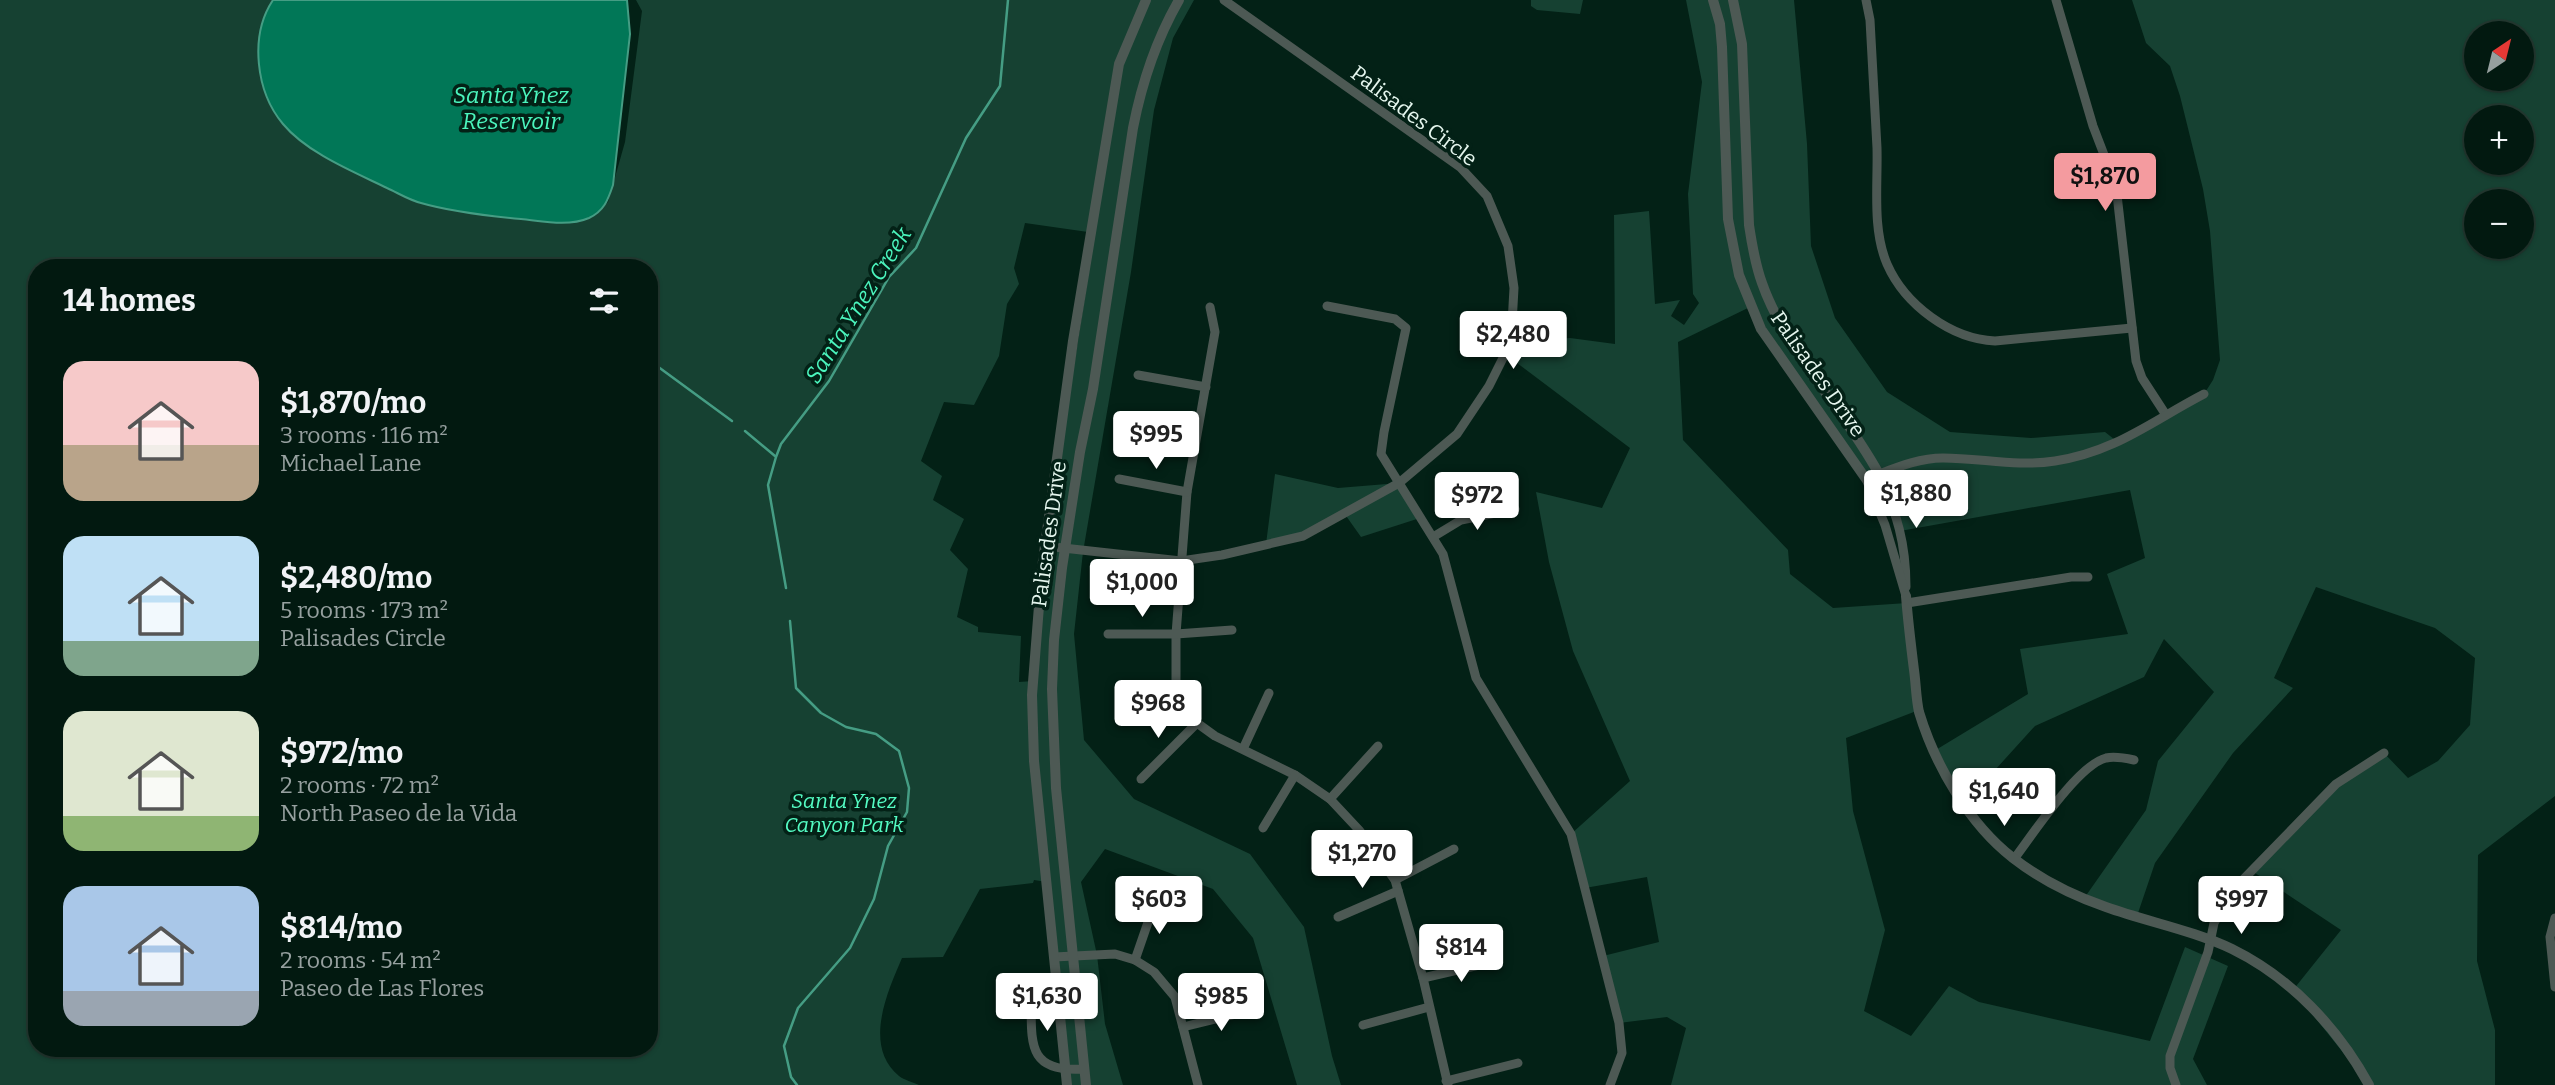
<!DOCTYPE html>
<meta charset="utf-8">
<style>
body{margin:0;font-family:Bitter,serif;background:#0c2219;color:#f1f3f6;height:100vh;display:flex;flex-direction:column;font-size:26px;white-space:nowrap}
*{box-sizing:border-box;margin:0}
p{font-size:23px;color:#96a09f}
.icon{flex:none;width:38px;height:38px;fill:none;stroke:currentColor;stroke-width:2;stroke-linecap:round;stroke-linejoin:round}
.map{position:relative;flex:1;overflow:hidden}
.drawer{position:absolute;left:28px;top:259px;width:630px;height:798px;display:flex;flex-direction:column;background:#021910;border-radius:28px;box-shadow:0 2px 5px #0004,0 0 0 2px #233830}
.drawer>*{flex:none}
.needle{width:46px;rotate:35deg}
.fabs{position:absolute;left:2464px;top:21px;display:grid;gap:14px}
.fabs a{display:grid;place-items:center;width:70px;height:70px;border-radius:50%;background:#021910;box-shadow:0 2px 5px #0004,0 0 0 2px #233830;font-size:35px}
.price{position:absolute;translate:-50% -60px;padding:0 16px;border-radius:7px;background:#fff;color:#222;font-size:23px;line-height:46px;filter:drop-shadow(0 2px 4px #0008)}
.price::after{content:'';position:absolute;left:50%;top:42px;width:21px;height:16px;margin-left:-10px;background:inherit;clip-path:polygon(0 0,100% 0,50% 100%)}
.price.selected{background:#f49b9f;color:#111}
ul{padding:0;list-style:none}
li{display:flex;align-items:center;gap:21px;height:175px;padding:0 35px}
li span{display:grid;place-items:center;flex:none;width:196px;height:140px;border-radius:21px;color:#555}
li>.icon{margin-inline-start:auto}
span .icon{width:84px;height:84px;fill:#fffc;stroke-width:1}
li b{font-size:30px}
h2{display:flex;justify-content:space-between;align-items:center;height:84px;padding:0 35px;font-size:30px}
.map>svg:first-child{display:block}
.green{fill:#164132;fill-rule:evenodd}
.water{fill:#017757;stroke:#459d84;stroke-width:2}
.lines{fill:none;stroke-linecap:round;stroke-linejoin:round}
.stream{stroke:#459d84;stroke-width:2.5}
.minor{stroke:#4d5954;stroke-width:9}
.tertiary{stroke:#4d5954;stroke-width:10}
.labels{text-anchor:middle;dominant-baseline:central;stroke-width:7;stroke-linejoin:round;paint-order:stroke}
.street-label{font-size:21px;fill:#e5f6ee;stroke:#032116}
.park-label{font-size:21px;font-style:italic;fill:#54fcc3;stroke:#032116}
.water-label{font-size:23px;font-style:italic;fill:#4bf5bd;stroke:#032116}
</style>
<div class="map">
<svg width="2555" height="1085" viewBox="0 0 2555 1085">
<rect width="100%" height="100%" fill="#032116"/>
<!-- green -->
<g class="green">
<path d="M0,0h273l-12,31 -3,30 8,37 50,53 103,52 89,15 72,3 12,-4 16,-15 17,-60 17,-131 -6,-11h558l-21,38 -19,72 -23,162 -48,280 -9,82 10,106 50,59 116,55 54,73 28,129 9,29h-44l-44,-147 -40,-49 -108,-40 -24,33 16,73 8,69 18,61h-56l-20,-203 -13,-2 -1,3 -53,6 -37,68 -41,1c-15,35 -39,88 -3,118 5,4 14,6 20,9h-919zM1025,223l70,10 -53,335 -9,113 -14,1 2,-46 -43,-4v-5l-21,-10 11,-48 -18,-19 14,-31 -31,-19 9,-24 -21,-15 23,-59 30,3 25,-49 8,-52 12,-20 -5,-16zM37,268h612v780h-612z"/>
<polygon points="1531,0 1583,0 1580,14 1537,10 1531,6"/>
<path d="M1686,0h108l13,144 4,102 24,72 52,74 63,40 81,6 74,-6 14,11 85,-49 9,-14 7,-20 -10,-129 -7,-42 -23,-93 -10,-30 -24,-23 -14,-43h423v796l-77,59 -1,106 18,69v55h-126l-76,-95 48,-60 -89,-59 84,-87 48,-31 24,25 30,-17 32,-36 5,-67 -40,-30 -119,-41 -42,91 19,10 -60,65 -78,110 -18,53 -52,-19 61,-87 12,-49 56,-69 -50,-53 -20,38 -109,49 -70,77 -31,-52 94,-57 -8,-45 108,-15 -21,-60 38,-16 -15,-68 -230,41 -21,-55 -13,3 -116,-172 -72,35 5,98 105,110 2,24 43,34 74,-5 12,107 -73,28 7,73 32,119 -21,81 47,25 38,-50 30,16 171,39 35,-94 43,19 -35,93 14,26h-536l15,-57 -19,-11 -48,6 -16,-67 56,-14 -12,-65 -62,11 -14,-54 59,-53 -57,-130 -24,-89 -13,-70 66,16 28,-60 -125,-94 7,-30 47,15 11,-1 45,6 -1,-129 35,-4 6,93 25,-4 -9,16 13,9 15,-22 -6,-9 -5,-100 14,-112zM2476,33h46v46h-46zM2476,117h46v46h-46zM2476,201h46v46h-46z"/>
<polygon points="1275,474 1338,488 1399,483 1420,518 1361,537 1344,513 1303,536 1266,544"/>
</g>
<!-- water -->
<path class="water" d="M273,0h354l3,34 -17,151c-5,15 -9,26 -24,33 -21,9 -47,3 -68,1 -33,-3 -69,-7 -100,-16 -12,-3 -23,-10 -34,-15 -33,-16 -80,-35 -104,-64 -27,-32 -34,-88 -10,-124z"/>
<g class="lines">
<!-- stream -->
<g class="stream">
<polyline points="649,356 657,366 732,421"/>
<polyline points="745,431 775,456"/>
<polyline points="786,588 768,485 776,457 781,444 829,381 889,277 916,248 966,138 1000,86 1008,0"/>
<polyline points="790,621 796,688 821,713 846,727 876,734 899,751 909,788 907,812 888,846 874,899 850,948 798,1008 784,1046 791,1077 797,1085"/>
</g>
<!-- minor -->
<g class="minor">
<path d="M1866,0l4,20c2,43 5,85 7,128 1,37 -5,81 10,116 18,41 64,75 108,77l137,-13"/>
<polyline points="2056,0 2093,126 2116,186 2136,361 2142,378 2166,415"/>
<polyline points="1327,306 1395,319 1406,328 1384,432 1381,454 1443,554 1476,678 1571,834 1619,1023 1622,1053 1610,1085"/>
<polyline points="1210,307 1215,332 1187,492 1176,634 1176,683 1182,701 1197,723 1215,736 1295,775 1330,799 1359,830 1395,880 1423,978 1448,1085"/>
<polyline points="1138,375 1206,387"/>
<path d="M1879,474c18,40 27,69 27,113"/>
<polyline points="1119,479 1187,492"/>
<polyline points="1433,537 1461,520 1515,509"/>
<polyline points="1045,546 1181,561 1222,555 1303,536 1399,483 1457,434 1489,386 1505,354 1512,324 1514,288 1508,246 1487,196 1460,167 1224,0"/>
<path d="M1906,596l-21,-71 -19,-46c25,-9 50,-21 77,-21 38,0 74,9 112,3 60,-9 97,-40 149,-67"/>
<polyline points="1907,603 2071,577 2088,577"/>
<polyline points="1108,634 1176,634 1232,630"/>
<polyline points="1243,749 1269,693"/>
<polyline points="1141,779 1197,723"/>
<polyline points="1330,799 1378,746"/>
<polyline points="1263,828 1295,775"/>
<path d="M2014,859c19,-25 64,-94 92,-101 9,-2 19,0 28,2"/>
<polyline points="1395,880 1454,849"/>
<polyline points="1338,917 1398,891"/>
<polyline points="2555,918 2550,937 2555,987"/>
<polyline points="1054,957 1115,954 1135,960 1154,972 1175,997 1198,1085"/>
<polyline points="1135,960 1155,902"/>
<polyline points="1423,978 1492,962"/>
<path d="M1031,995c1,46 -6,78 53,74"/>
<polyline points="1363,1025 1429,1007"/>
<polyline points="1183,1027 1252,1010"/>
<polyline points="1446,1081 1518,1063"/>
<polyline points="2176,1085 2170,1068 2170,1056 2208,952 2214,923 2234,889 2336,784 2384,753"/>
</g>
<!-- tertiary -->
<g class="tertiary">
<polyline points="1713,0 1720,24 1722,47 1728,219 1739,275 1761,329 1866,479"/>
<path d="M1733,0l9,44 7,181c3,20 6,39 13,58 23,66 83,128 117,191"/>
<path d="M1906,596c2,25 5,50 8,74 2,14 2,29 5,42 16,53 50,112 94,146 27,21 61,38 93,49 42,15 86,23 126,42 59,29 106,79 137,136"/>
<polyline points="1067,1085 1034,761 1032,695 1042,568 1073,341 1119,64 1146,0"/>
<path d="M1086,1085l-30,-297 -4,-99 2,-49 8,-72 18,-116 13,-63 40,-261c9,-46 23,-88 46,-128"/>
</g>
</g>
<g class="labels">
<!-- street labels -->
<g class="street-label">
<text transform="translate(1414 116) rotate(37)">Palisades Circle</text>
<text transform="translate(1818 374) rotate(55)">Palisades Drive</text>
<text transform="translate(1049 534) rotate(-82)">Palisades Drive</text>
</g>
<!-- park labels -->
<g class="park-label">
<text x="844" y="801">Santa Ynez<tspan x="844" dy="24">Canyon Park</tspan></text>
</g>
<!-- water labels -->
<g class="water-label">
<text x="511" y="95">Santa Ynez<tspan x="511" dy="26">Reservoir</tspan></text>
<text transform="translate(858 305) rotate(-58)">Santa Ynez Creek</text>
</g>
</g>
</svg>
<div class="fabs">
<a><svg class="needle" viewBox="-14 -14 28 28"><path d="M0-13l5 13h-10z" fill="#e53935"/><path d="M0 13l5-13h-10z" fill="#96a09f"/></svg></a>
<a>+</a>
<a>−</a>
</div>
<b class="price selected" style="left:2105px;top:213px">$1,870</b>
<b class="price" style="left:1513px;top:371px">$2,480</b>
<b class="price" style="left:1156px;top:471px">$995</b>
<b class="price" style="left:1916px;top:530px">$1,880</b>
<b class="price" style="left:1477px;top:532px">$972</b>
<b class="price" style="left:1142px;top:619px">$1,000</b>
<b class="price" style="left:1158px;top:740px">$968</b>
<b class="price" style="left:2004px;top:828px">$1,640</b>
<b class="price" style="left:1362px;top:890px">$1,270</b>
<b class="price" style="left:1159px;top:936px">$603</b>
<b class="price" style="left:2241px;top:936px">$997</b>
<b class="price" style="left:1461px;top:984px">$814</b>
<b class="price" style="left:1047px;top:1033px">$1,630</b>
<b class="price" style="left:1221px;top:1033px">$985</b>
<section class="drawer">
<h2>14 homes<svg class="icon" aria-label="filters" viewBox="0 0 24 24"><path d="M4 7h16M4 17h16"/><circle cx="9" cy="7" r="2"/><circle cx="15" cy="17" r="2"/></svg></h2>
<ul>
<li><span style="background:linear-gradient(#f6c9c9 60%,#b9a48a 0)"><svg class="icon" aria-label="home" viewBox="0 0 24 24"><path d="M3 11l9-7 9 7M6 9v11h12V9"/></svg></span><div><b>$1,870/mo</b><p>3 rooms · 116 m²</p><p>Michael Lane</p></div></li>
<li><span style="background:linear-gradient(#bfe0f5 75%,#7fa58c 0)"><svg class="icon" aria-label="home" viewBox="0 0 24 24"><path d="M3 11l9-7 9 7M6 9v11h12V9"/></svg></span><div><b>$2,480/mo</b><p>5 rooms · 173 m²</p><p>Palisades Circle</p></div></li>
<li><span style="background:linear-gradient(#dfe7d0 75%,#8fb573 0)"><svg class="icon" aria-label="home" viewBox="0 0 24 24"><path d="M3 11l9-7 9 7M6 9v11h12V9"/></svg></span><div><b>$972/mo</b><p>2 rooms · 72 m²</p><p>North Paseo de la Vida</p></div></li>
<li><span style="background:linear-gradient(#a9c7e8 75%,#9aa5b1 0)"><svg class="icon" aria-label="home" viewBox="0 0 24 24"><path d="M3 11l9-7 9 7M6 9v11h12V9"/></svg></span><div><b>$814/mo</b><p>2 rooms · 54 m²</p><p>Paseo de Las Flores</p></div></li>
</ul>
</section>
</div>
